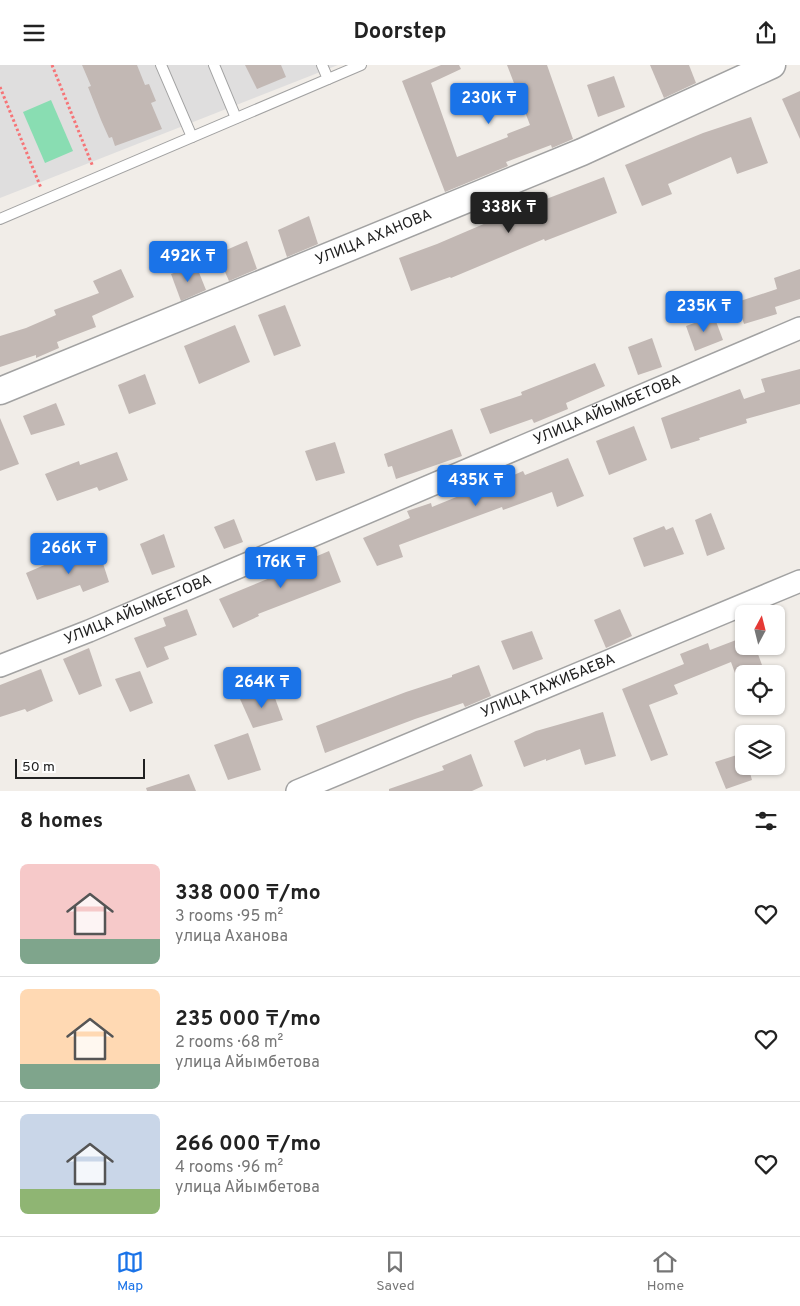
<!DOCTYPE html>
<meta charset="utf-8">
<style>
body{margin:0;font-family:Overpass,sans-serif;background:#f2f2f2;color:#222;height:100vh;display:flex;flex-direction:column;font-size:19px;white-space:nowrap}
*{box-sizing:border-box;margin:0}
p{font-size:16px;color:#767676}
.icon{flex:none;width:28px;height:28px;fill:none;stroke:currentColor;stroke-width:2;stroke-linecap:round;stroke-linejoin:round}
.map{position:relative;height:726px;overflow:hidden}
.drawer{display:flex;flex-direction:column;background:#fff;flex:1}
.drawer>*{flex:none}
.needle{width:32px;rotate:7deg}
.fabs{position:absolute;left:735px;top:540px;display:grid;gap:10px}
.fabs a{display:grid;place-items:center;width:50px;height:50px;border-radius:8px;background:#fff;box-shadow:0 1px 4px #0004;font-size:25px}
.scale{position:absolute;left:15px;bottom:12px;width:130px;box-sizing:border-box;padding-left:5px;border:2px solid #212121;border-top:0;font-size:14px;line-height:18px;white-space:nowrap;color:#212121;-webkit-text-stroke:4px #fff;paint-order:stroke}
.price{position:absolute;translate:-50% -42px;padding:0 11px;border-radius:5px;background:#1a73e8;color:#fff;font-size:16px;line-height:32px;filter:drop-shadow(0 1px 2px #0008)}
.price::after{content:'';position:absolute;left:50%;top:30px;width:15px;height:11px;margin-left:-8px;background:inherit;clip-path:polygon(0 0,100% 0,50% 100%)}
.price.on{background:#222;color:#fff}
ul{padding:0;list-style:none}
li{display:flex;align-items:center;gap:15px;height:125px;padding:0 20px}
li+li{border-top:1px solid #e0e0e0}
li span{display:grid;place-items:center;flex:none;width:140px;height:100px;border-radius:8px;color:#555}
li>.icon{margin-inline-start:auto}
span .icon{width:60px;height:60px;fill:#fffc;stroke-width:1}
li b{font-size:21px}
h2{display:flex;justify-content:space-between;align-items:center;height:60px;padding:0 20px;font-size:21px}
header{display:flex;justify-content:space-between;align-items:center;height:65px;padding:0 20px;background:#fff;font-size:22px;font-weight:700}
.menu{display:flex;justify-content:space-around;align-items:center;height:70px;border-top:1px solid #e0e0e0;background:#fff;font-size:14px;color:#767676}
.menu a{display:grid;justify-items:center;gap:2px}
.menu .on{color:#1a73e8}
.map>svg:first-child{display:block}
.residential{fill:#dfdede}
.pitch{fill:#89ddb2}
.building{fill:#c2b8b4}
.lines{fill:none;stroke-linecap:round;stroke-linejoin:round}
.service-casing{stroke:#a2a2a2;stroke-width:12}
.minor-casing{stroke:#a2a2a2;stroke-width:24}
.tertiary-casing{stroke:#a2a2a2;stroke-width:29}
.path{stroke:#f67477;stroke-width:3;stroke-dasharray:2.5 2.5;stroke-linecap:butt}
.service{stroke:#fff;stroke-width:10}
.minor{stroke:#fff;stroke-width:21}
.tertiary{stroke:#fff;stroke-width:26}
.labels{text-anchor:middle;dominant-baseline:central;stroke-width:5;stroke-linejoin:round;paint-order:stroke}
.street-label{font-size:15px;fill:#212121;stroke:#fff}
</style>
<header><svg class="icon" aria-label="menu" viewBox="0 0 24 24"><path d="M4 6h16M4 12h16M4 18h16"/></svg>Doorstep<svg class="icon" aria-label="share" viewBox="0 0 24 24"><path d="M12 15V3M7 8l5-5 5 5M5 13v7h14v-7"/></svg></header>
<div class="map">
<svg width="800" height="726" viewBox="0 0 800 726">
<rect width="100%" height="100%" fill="#f1ede8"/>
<!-- residential -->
<polygon class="residential" points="0,0 338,0 0,133"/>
<!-- pitch -->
<polygon class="pitch" points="51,35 73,86 45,98 23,47"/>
<!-- building -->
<g class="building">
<polygon points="82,0 137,0 145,20 149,19 156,36 151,38 162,64 115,81 112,72 109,73 101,55 88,22 91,21"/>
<polygon points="245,0 281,0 286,12 257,24"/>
<polygon points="441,0 459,0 461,4 431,18 457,92 508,72 507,69 530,60 507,0 547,0 573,74 552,83 551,80 506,97 508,101 445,127 402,16"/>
<polygon points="650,0 689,0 696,18 664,33"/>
<polygon points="614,11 625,42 598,52 587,20"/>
<polygon points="800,26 800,74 782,34"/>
<polygon points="751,52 768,98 737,109 731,92 668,119 672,129 642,141 625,100 703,68"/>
<polygon points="604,112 617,148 545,176 544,174 451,213 450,212 411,226 399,193 437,179 512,147"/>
<polygon points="309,151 318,179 287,192 278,165"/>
<polygon points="247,176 257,204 229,216 217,189"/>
<polygon points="196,200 206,225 181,236 171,209"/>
<polygon points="121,204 134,232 92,251 96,262 57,277 59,283 36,293 36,290 0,302 0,271 26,263 56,250 54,245 99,228 93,216"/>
<polygon points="800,204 800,234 775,242 777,249 744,259 737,237 777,224 774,213"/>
<polygon points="285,240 301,281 274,291 258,250"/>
<polygon points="714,251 723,275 695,286 686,261"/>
<polygon points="235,260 250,297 199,319 184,281"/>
<polygon points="652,273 662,302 638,310 628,282"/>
<polygon points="595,298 605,321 566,338 568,344 534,358 532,354 490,369 480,344 522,330 521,327"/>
<polygon points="800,304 800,339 746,354 747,358 699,373 700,375 671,384 661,353 740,324 744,334 765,327 761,314"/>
<polygon points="145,309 156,339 129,349 118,320"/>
<polygon points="56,338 65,360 31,370 23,351"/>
<polygon points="0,353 19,399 0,406"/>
<polygon points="634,361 647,395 609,410 596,376"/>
<polygon points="452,364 462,391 396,414 392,401 388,402 384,389"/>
<polygon points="335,377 345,408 316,416 305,386"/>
<polygon points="117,387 128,415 99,426 97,422 57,436 45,409 79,396 80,400"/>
<polygon points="568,393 584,431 557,442 552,427 503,445 502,442 399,480 403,492 377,501 363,473 410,453 407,446 431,438 432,442 471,426 472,428 523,406 525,410"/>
<polygon points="711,448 725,484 707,491 695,455"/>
<polygon points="234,454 243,477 224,484 214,462"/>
<polygon points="664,461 666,465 673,462 684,489 644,502 633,473"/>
<polygon points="164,469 175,502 152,510 140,479"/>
<polygon points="98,483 109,517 83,527 80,520 37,535 26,508 56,495 57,498"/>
<polygon points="329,486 341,517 258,549 259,551 233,563 219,534 304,499 303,497"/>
<polygon points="187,544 197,570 164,582 169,594 147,603 134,573 166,561 163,553"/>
<polygon points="620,544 632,571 606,583 594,555"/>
<polygon points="532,566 543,594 513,605 501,576"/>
<polygon points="744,572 744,581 755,581 762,600 736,611 731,597 674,620 678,629 649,640 668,690 651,696 622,624 684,599 680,589 708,578 710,585"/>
<polygon points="89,583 102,621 79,630 63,594"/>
<polygon points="479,600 491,631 465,642 463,638 415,654 325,688 316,661 406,627 452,612 452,610"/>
<polygon points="41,604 53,636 27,647 25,644 0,652 0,620"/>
<polygon points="140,606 153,638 130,647 115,614"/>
<polygon points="272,625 283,655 253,663 240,634"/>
<polygon points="603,647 616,691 585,700 580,684 546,696 546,694 524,702 514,676 536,666"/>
<polygon points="248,668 261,705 228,715 214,680"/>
<polygon points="743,688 744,701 748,701 752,715 726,724 715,697"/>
<polygon points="471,689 483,721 472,726 389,726 389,724 444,705 442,701"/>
<polygon points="189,709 196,726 147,726 146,723"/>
</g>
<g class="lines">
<defs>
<g id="service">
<polyline points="161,0 192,72"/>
<polyline points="214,0 236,53"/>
<polyline points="322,0 328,14"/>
<polyline points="0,154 361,0"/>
</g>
<g id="minor">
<path id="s1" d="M0,601l89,-35 711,-303"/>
<path id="s2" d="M297,726l503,-210"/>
</g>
<g id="tertiary">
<path id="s3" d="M0,326l582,-239 190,-87"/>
</g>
</defs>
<!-- service casing -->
<use href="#service" class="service-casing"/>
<!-- minor casing -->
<use href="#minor" class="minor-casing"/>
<!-- tertiary casing -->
<use href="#tertiary" class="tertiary-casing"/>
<!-- path -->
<g class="path">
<polyline points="52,0 93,102"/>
<polyline points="0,22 41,123"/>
</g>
<!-- service -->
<use href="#service" class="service"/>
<!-- minor -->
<use href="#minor" class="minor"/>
<!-- tertiary -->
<use href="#tertiary" class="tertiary"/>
</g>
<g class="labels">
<!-- street labels -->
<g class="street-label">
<text stroke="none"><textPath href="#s3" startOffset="404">УЛИЦА АХАНОВА</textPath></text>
<text stroke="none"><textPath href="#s1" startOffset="659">УЛИЦА АЙЫМБЕТОВА</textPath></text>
<text stroke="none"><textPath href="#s1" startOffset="149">УЛИЦА АЙЫМБЕТОВА</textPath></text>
<text stroke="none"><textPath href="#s2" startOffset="272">УЛИЦА ТАЖИБАЕВА</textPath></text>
</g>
</g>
</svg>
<div class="fabs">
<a><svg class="needle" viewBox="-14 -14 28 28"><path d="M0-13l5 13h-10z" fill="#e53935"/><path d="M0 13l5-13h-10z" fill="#767676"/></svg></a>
<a><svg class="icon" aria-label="locate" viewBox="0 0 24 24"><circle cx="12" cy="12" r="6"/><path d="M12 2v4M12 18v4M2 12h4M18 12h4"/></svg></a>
<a><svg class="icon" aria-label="layers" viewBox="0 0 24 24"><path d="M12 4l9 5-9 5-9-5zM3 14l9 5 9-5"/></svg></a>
</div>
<div class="scale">50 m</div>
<b class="price" style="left:489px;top:60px">230K ₸</b>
<b class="price on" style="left:509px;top:169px">338K ₸</b>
<b class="price" style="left:188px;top:218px">492K ₸</b>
<b class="price" style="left:704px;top:268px">235K ₸</b>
<b class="price" style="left:476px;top:442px">435K ₸</b>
<b class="price" style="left:69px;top:510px">266K ₸</b>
<b class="price" style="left:281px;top:524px">176K ₸</b>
<b class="price" style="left:262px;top:644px">264K ₸</b>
</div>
<section class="drawer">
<h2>8 homes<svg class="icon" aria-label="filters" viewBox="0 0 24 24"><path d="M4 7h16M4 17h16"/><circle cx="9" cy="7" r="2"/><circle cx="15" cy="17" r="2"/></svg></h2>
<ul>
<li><span style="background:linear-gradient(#f6c9c9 75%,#7fa58c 0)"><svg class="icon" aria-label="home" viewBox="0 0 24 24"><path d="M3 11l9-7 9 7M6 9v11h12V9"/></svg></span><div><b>338 000 ₸/mo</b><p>3 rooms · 95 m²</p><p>улица Аханова</p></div><svg class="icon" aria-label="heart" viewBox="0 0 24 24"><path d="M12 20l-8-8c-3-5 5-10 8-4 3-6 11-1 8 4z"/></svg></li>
<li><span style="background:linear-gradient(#ffd9b3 75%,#7fa58c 0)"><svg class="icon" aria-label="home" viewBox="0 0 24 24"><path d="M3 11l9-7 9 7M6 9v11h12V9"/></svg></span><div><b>235 000 ₸/mo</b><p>2 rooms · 68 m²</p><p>улица Айымбетова</p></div><svg class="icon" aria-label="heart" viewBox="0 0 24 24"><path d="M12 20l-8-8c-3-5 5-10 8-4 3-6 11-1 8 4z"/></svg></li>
<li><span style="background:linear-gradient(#c9d6e8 75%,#8fb573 0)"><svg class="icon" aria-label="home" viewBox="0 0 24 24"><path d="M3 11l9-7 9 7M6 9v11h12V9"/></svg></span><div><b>266 000 ₸/mo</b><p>4 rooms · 96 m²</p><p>улица Айымбетова</p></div><svg class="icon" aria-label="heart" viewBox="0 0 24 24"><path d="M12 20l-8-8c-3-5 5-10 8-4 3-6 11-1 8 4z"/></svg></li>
</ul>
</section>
<nav class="menu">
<a class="on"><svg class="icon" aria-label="map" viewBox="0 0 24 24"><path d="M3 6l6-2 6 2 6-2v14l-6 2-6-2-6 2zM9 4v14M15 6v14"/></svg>Map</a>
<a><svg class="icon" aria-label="saved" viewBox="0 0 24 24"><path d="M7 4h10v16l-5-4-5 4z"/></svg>Saved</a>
<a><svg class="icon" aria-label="home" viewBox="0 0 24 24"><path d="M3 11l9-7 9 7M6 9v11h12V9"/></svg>Home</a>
</nav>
